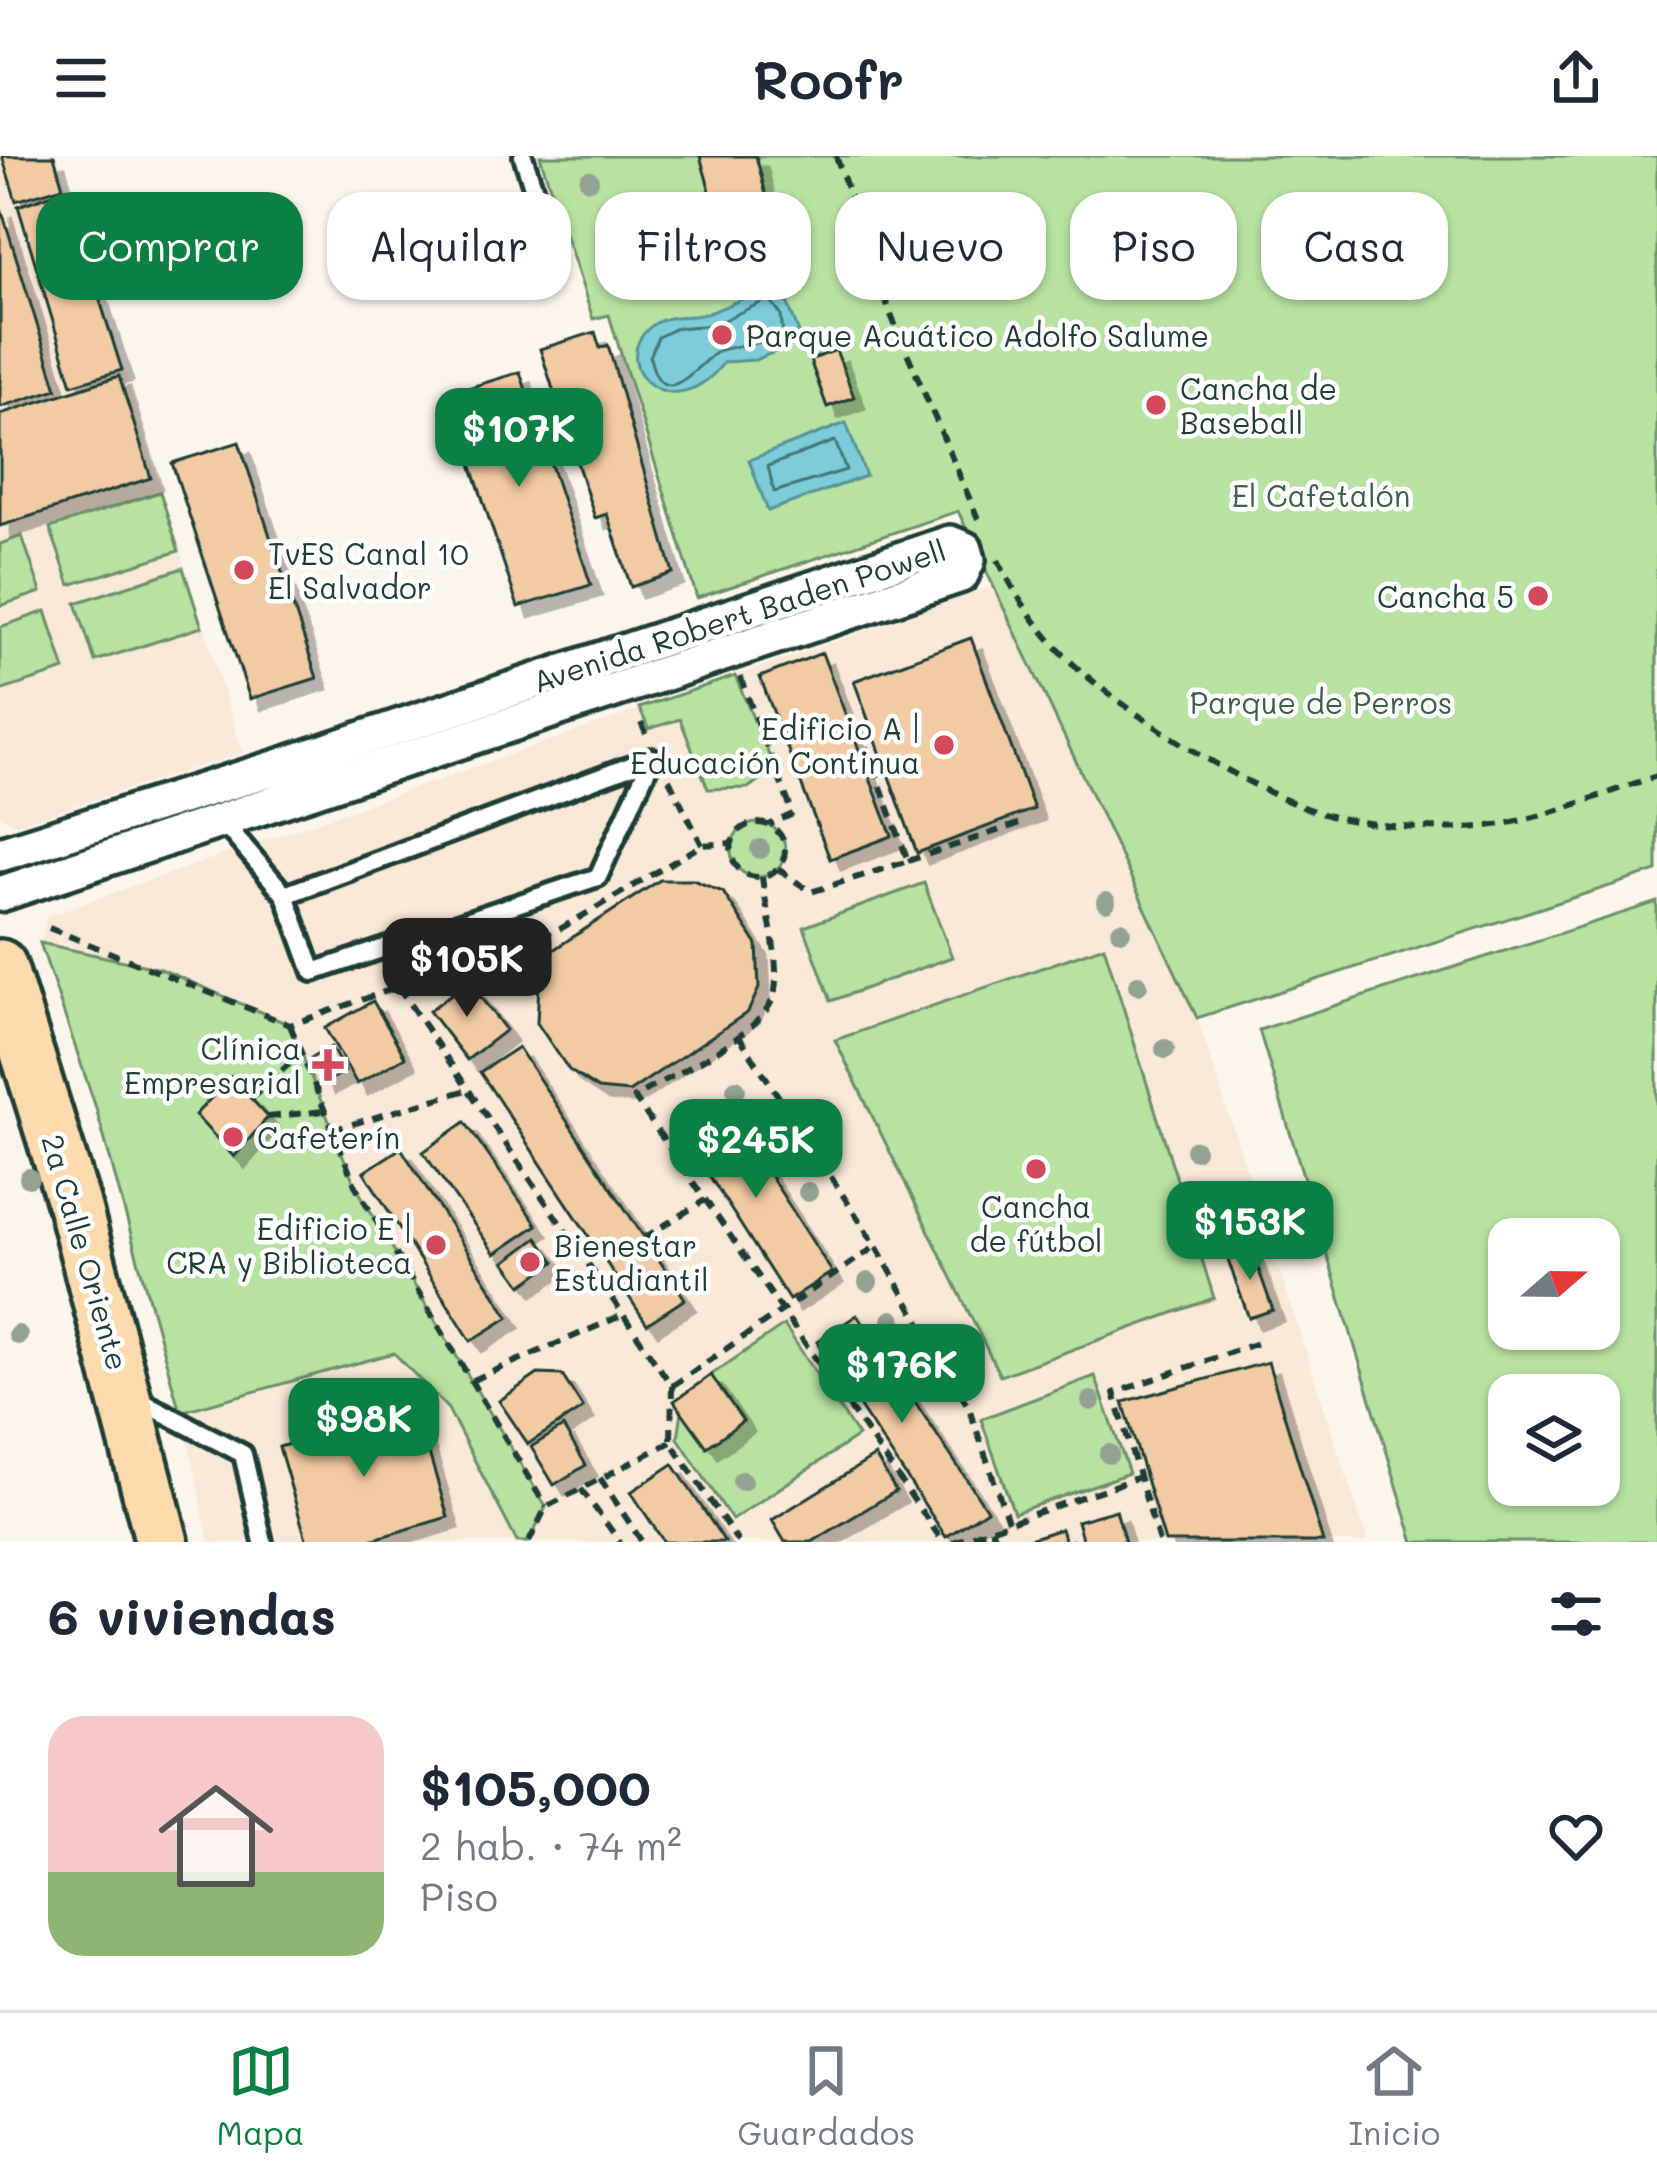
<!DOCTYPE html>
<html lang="es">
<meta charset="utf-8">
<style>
body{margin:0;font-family:Mali,sans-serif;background:#f2f2f3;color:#1f2937;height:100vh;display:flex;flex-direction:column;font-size:45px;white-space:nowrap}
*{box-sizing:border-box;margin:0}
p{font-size:39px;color:#747a83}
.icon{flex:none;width:66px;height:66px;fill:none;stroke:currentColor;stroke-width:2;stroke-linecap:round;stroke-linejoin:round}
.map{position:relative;height:1386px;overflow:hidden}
.details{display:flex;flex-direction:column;background:#fff;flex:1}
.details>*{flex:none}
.top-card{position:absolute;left:36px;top:36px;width:1587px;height:108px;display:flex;gap:24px}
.needle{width:78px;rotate:70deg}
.fabs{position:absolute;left:1488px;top:1062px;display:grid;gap:24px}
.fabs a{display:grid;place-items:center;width:132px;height:132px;border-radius:24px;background:#fff;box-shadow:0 3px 9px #0004;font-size:60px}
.price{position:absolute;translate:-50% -102px;padding:0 27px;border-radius:24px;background:#0b8043;color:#fff;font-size:39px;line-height:78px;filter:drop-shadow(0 3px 6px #0008)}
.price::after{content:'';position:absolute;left:50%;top:72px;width:36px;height:27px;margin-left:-18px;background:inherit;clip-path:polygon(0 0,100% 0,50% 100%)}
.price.active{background:#222;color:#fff}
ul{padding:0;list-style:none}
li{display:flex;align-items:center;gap:36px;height:300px;padding:0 48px}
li+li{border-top:3px solid #e0e1e3}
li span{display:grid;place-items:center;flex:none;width:336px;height:240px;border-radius:36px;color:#555}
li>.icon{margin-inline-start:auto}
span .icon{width:144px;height:144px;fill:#fffc;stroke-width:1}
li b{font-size:51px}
h2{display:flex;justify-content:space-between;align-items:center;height:144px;padding:0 48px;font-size:51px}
.pill{padding:0 42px;border-radius:36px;background:#fff;box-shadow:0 3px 9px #0004;font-size:42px;line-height:108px}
.pill.active{background:#0b8043;color:#fff}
header{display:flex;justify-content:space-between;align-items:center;height:156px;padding:0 48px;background:#fff;font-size:54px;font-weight:600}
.dock{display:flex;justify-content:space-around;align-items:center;height:168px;border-top:3px solid #e0e1e3;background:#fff;font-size:33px;color:#747a83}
.dock a{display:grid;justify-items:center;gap:6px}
.dock .active{color:#0b8043}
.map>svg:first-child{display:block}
.built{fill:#f9e8d6}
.green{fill:#b7e29f;stroke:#6b906a;stroke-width:3;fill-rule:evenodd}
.water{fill:#7eccdb;stroke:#589398;stroke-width:3}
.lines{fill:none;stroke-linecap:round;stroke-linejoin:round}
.shore{stroke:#457677;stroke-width:3}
.building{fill:#f2cba2;stroke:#1f3d34;stroke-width:3;filter:url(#shadow)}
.service-casing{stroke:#1f3d34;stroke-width:26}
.minor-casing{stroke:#1f3d34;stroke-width:42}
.primary-casing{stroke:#1f3d34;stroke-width:60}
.path{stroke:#1f3d34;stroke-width:6;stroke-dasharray:12 9;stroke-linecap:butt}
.service{stroke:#fff;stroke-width:16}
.minor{stroke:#fff;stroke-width:33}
.primary{stroke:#fedbac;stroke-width:51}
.tree{fill:#93a292}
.poi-dot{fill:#d1495b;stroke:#fff;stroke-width:4.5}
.labels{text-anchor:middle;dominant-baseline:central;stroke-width:9;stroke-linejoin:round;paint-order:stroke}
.poi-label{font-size:30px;fill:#1f3d34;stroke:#fff;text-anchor:start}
.park-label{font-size:30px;fill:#3d5e49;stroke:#fff}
.street-label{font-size:30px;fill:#1f3d34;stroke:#fff}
</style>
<header><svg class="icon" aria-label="menu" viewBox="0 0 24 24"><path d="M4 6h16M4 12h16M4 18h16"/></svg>Roofr<svg class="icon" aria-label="share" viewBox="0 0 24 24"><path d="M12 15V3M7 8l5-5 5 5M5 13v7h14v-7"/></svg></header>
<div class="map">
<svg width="1657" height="1386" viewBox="0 0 1657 1386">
<defs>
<filter id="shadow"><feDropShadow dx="11" dy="11" stdDeviation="0" flood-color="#0004"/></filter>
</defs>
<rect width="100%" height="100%" fill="#fcf5ec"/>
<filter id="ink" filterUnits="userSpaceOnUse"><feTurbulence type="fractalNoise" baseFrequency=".00833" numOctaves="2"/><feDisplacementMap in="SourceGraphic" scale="24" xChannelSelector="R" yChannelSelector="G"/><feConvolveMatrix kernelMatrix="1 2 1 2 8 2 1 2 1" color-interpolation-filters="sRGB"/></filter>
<g filter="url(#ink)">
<!-- built -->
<g class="built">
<polygon points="0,0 57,0 243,597 17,668 0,660"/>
<polygon points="994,430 1197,862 1368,1386 209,1386 190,1293 96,952 40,787 47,760"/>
</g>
<!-- green -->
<g class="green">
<polygon points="540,0 1657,0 1657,715 1197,862 958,355 697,442 609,159 593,163"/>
<polygon points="160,336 179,395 70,429 50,372"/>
<polygon points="22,380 41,436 0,450 0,388"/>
<polygon points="183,412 202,471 95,505 76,447"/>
<polygon points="46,455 65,514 0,535 0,471"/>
<polygon points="735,520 775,613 748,632 708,633 680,563 649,573 639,552"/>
<circle cx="758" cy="694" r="27"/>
<polygon points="924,727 952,801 831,845 804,771"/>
<path d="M1657,746v640h-243l-155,-512zM1509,1083h90v90h-90zM1509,1239h90v90h-90z"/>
<path d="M40,787l121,26 129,56 65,160 191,322 -17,35h-12l-69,-133 -54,-56 -214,59 -84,-304zM231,922l36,38 -33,40 -39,-41z"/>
<polygon points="1104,790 1214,1142 1000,1220 835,884"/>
<polygon points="784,1169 858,1280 732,1364 678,1282 682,1255 742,1265 711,1219"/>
<polygon points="1095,1220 1129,1317 1014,1357 981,1263"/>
</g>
<!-- water -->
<g class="water">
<path d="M780,127l22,58 -47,19 -31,2c-51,68 -116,5 -76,-33 20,-19 41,-8 63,-17 23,-8 45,-21 69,-29z"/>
<polygon points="846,267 866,320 768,355 749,304"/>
</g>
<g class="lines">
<!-- shore -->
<g class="shore">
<path d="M769,143l12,16 2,21c-18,7 -57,11 -65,15 -20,11 -55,67 -68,6l8,-20 18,-9 37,-3z"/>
<polygon points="835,285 846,314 774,336 768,310"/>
</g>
</g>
<!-- building -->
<g class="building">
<polygon points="2,0 54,0 63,31 16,45"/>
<polygon points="700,0 756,0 776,77 726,92"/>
<polygon points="65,34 122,214 72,229 18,50"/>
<polygon points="0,49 57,233 0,251"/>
<polygon points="595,176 600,192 608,189 673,417 631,431 607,358 595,362 540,193"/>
<polygon points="836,194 854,241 827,251 810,204"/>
<polygon points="520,216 591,429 518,451 448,238"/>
<polygon points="119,220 151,322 0,370 0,258"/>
<polygon points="239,286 317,522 250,543 172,307"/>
<polygon points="971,482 1034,653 917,697 854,525"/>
<polygon points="822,497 892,680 830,703 760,521"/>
<polygon points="660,724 693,724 723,736 757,789 759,832 748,856 629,936 598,933 569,914 537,867 539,826 553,794"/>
<polygon points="468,825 506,874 467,904 429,855"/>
<polygon points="373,845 405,901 357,928 325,872"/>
<polygon points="331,891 345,916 324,927 311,902"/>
<polygon points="518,891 685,1143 647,1168 480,916"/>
<polygon points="231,921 268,961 234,1001 195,959"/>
<polygon points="723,946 832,1116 789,1144 680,974"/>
<polygon points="465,966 537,1069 495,1098 423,996"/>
<polygon points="401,992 509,1161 471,1185 364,1016"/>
<polygon points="537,1082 555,1106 522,1129 505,1106"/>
<polygon points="1251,1092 1273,1154 1249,1162 1227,1101"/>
<polygon points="857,1159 987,1354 946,1381 817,1186"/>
<polygon points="1268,1206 1323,1386 1165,1386 1123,1246"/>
<polygon points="538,1218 562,1219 583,1252 528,1288 499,1245"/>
<polygon points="711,1219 743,1265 707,1291 674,1245"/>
<polygon points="415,1250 448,1361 364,1386 307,1386 279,1291"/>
<polygon points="563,1271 586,1309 554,1329 531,1291"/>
<polygon points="875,1300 896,1335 812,1386 785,1386 772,1364"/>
<polygon points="673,1308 725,1386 664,1386 631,1336"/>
<polygon points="1116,1354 1125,1386 1083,1386 1077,1365"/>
<polygon points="1061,1373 1065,1386 1020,1386"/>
</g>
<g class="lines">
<defs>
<g id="service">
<polyline points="339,111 530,55 537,43 523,0"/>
<polyline points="223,666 285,739 313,816 598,721 652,602"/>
<polyline points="285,739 652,602"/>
<polyline points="137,1243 243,1298 263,1386"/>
</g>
<polyline id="minor" points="0,698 278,611 950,387 965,393 968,404 961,419 0,738"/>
<polyline id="primary" points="0,810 73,1045 162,1386"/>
</defs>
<!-- service casing -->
<use href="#service" class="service-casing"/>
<!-- minor casing -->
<use href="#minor" class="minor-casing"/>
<!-- primary casing -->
<use href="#primary" class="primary-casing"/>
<!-- path -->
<g class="path">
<polyline points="836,0 891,159 979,365"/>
<path d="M998,404c18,36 39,68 68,97 48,50 201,145 268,160 51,11 121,16 174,6 50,-9 101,-32 149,-47"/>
<polyline points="740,521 793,658 769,669"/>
<polyline points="641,567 649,584"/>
<polyline points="669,623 702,689"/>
<circle cx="758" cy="694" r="27"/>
<polyline points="908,705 1021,667"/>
<polyline points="778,713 811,736 908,705 861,576"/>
<path d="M762,721c4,34 18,80 13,114 -6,42 -105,85 -141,106l309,445"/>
<polyline points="49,772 290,869 555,776 702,689 731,687"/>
<polyline points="398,831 672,1230 671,1286 738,1386"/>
<polyline points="290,869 355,1029 546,1351"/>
<polyline points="739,880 876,1090 969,1252 1008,1365"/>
<polyline points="251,943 301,897"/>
<polyline points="268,961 324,955"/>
<polyline points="332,974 467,934"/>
<polyline points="644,1082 705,1044"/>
<polyline points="473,1224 623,1159"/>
<polyline points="672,1230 876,1090"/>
<polyline points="600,1322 642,1386"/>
<polyline points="581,1333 620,1386"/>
<polyline points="991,1372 996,1386"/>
<polyline points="529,1386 546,1351 671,1286"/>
<polyline points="953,1386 1139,1321"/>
<polyline points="1159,1386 1114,1237 1263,1185"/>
</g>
<!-- service -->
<use href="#service" class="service"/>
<!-- minor -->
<use href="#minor" class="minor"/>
<!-- primary -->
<use href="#primary" class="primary"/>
</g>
<!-- trees -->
<g class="tree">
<circle cx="589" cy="24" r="10"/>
<circle cx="760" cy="693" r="10"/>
<circle cx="1106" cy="746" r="10"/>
<circle cx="1121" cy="775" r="10"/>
<circle cx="1138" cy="829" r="10"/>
<circle cx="1165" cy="893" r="10"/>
<circle cx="736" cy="933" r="10"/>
<circle cx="781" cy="994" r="10"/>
<circle cx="1195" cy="994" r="10"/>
<circle cx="29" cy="1022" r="10"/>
<circle cx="808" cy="1036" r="10"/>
<circle cx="1215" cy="1037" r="10"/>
<circle cx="868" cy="1126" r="10"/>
<circle cx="892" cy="1164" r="10"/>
<circle cx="18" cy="1179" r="10"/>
<circle cx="915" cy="1198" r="10"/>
<circle cx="1091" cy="1245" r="10"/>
<circle cx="1109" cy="1298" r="10"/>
<circle cx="742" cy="1325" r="10"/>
</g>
</g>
<!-- markers -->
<g class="poi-dot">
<circle cx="722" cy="179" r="12"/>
<circle cx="1156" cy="249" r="12"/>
<circle cx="244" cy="414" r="12"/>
<circle cx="1538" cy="440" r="12"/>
<circle cx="944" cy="589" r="12"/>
<path d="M322 891h12v12h12v12h-12v12h-12v-12h-12v-12h12z"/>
<circle cx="233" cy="981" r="12"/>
<circle cx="1036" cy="1013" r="12"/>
<circle cx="436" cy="1089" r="12"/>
<circle cx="530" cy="1106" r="12"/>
</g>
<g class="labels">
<!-- poi labels -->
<g class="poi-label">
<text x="746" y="179">Parque Acuático Adolfo Salume</text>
<text x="1180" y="232">Cancha de<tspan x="1180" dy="34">Baseball</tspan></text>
<text x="268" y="397">TvES Canal 10<tspan x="268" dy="34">El Salvador</tspan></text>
<text x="1514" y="440" text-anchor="end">Cancha 5</text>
<text x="920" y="572" text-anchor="end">Edificio A |<tspan x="920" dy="34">Educación Continua</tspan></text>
<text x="301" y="892" text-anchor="end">Clínica<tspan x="301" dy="34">Empresarial</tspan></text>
<text x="257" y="981">Cafeterín</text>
<text x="1036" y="1050" text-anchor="middle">Cancha<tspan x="1036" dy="34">de fútbol</tspan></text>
<text x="412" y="1072" text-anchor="end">Edificio E |<tspan x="412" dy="34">CRA y Biblioteca</tspan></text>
<text x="554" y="1089">Bienestar<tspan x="554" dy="34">Estudiantil</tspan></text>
</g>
<!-- park labels -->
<g class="park-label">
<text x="1321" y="339">El Cafetalón</text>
<text x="1321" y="546">Parque de Perros</text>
</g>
<!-- street labels -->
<g class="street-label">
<text transform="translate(739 459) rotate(-18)">Avenida Robert Baden Powell</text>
<text transform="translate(86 1096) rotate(74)">2a Calle Oriente</text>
</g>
</g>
</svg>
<div class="fabs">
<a><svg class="needle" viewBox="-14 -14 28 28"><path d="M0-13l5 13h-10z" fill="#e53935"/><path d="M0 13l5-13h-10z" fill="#747a83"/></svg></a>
<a><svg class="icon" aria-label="layers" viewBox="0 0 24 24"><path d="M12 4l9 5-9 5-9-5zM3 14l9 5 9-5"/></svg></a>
</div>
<b class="price" style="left:519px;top:334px">$107K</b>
<b class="price active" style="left:467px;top:864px">$105K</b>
<b class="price" style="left:756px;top:1045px">$245K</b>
<b class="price" style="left:1250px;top:1127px">$153K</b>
<b class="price" style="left:902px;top:1270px">$176K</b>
<b class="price" style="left:364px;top:1324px">$98K</b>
<div class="top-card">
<a class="pill active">Comprar</a>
<a class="pill">Alquilar</a>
<a class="pill">Filtros</a>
<a class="pill">Nuevo</a>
<a class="pill">Piso</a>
<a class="pill">Casa</a>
</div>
</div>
<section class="details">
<h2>6 viviendas<svg class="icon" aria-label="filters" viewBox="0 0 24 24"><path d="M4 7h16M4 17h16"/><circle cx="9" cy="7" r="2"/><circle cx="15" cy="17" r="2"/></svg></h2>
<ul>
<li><span style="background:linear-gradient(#f6c9c9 65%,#8fb573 0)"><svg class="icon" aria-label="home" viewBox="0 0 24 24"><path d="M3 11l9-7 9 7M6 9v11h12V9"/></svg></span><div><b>$105,000</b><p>2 hab. · 74 m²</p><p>Piso</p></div><svg class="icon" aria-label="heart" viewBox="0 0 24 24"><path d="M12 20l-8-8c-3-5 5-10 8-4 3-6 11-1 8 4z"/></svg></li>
</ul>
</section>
<nav class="dock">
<a class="active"><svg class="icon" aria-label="map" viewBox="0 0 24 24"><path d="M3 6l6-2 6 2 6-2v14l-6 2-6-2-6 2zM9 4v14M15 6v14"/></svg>Mapa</a>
<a><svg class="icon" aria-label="saved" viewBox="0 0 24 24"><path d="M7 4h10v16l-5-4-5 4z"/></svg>Guardados</a>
<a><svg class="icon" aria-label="home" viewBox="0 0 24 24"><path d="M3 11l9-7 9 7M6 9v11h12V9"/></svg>Inicio</a>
</nav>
